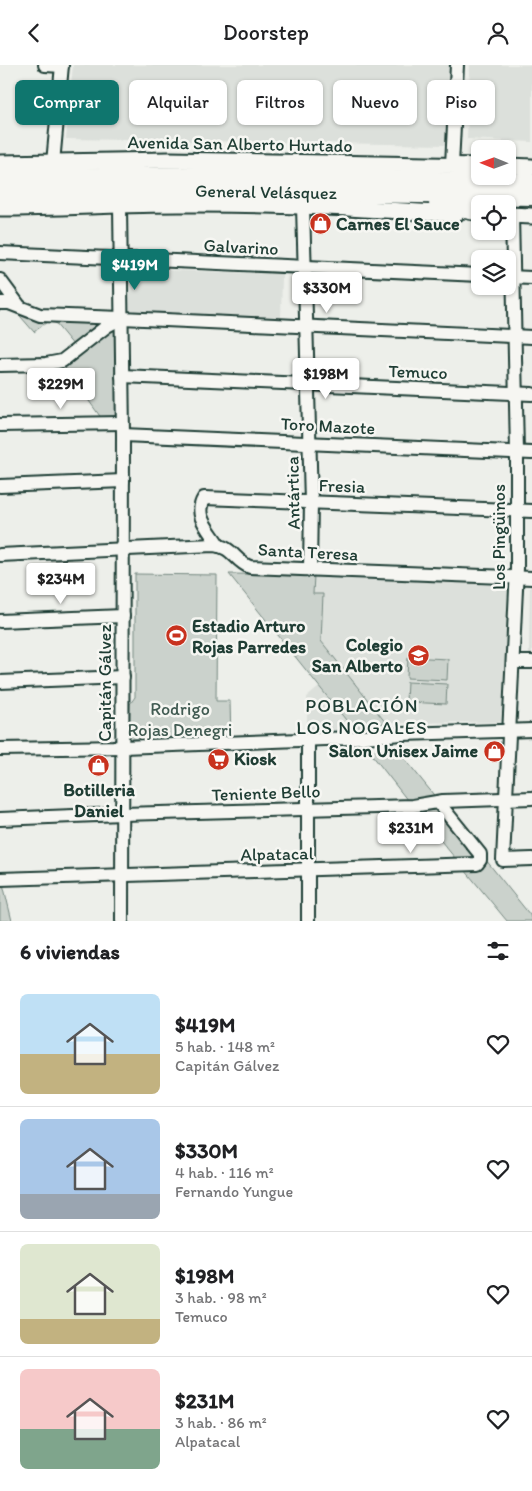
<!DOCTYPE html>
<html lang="es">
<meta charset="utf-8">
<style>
body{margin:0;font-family:Itim,sans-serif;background:#f6f6f6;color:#202124;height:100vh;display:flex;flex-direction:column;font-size:19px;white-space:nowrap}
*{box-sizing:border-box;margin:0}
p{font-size:16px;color:#757577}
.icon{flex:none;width:28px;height:28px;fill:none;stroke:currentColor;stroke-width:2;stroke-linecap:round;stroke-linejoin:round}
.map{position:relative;height:856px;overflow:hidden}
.sheet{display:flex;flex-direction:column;background:#fff;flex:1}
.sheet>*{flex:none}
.hud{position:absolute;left:15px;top:15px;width:502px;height:45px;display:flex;gap:10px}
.needle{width:32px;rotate:271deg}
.controls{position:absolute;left:471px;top:75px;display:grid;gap:10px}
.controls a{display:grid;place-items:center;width:45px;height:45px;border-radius:8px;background:#fff;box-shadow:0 1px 4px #0004;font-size:25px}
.price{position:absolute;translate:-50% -42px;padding:0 11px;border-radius:5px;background:#fff;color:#222;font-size:16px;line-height:32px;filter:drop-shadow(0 1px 2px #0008)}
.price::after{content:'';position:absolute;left:50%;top:30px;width:15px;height:11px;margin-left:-8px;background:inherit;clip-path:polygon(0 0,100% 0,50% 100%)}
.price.active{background:#0f766e;color:#fff}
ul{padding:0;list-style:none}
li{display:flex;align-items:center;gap:15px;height:125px;padding:0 20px}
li+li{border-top:1px solid #e0e0e0}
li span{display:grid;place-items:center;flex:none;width:140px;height:100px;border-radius:8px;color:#555}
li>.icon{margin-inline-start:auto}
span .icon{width:60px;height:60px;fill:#fffc;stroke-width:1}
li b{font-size:21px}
h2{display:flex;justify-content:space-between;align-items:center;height:60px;padding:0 20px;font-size:21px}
.tag{padding:0 18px;border-radius:8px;background:#fff;box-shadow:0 1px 4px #0004;font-size:18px;line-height:45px}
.tag.active{background:#0f766e;color:#fff}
header{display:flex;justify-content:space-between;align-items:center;height:65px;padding:0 20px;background:#fff;font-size:22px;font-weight:600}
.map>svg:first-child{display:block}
.built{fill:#dce0db}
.green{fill:#cbd2cc;stroke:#758880}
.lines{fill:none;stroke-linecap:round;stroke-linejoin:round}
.minor-casing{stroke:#1f3d34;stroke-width:16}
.major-casing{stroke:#1f3d34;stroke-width:19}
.highway-casing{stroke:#1f3d34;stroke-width:21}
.minor{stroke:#f6f6f2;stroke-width:12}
.major{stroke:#f6f6f2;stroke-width:15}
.highway{stroke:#f6f6f2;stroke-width:18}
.labels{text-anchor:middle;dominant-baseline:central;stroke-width:5;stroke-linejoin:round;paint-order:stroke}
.street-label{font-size:18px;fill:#1f3d34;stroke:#f6f6f2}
.poi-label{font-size:18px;font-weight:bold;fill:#1f3d34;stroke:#f6f6f2;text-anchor:start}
.park-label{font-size:18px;fill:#415b52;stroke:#f6f6f2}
.neighbourhood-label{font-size:19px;letter-spacing:1px;fill:#1f3d34;stroke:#f6f6f2}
</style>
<header><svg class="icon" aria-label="back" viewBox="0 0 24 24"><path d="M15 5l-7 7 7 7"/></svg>Doorstep<svg class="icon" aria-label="person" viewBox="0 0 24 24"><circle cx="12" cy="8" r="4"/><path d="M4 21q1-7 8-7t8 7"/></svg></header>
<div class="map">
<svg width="532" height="856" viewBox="0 0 532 856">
<rect width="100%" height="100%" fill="#edefea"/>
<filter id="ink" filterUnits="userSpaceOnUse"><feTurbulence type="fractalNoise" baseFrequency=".02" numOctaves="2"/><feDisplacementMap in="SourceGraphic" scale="10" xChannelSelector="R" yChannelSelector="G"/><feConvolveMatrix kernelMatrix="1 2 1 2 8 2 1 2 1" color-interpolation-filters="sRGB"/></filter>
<g filter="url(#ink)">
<!-- built -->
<g class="built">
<polygon points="73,0 449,0 448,80 66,74"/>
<polygon points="470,0 532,0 532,77 467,74"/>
<polygon points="131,204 282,209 281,254 129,249"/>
<polygon points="314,510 511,518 502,657 386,658 321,576 323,530 313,529"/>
<polygon points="530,517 532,517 532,589 529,589"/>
<polygon points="319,622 354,665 307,666 307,632"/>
</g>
<!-- green -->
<g class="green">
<polygon points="14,244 78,254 115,263 118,267 118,351 114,354 102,354 63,300 79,287 55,258 47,257 34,267"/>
<polygon points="135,509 217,510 216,636 230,636 231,675 129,676 130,639 135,632"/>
<polygon points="229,509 314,510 313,529 323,529 321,576 386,658 354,665"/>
<polygon points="408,592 448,594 447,615 407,613"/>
<polygon points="407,617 447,619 446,639 406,637"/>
<polygon points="397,684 530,850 532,856 507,856 408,736 369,686"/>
<polygon points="0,819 3,819 12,856 0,856"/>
</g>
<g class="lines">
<defs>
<g id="minor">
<polyline points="45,0 62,1"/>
<polyline points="53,98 62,0"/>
<polyline points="452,100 457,0"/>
<polyline points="120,141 123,370 122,856"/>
<polyline points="303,141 311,437 310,505"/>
<polyline points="512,150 517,387 517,503 503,795 532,794"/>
<polyline points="0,188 480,210"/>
<polyline points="508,212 532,213"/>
<polyline points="0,215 20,242"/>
<polyline points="0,238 9,238 40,250 122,253 532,272"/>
<polyline points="0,300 46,299 62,296 107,261 120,254"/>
<polyline points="122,311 532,329"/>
<polyline points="0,360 122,358"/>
<polyline points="123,370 532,388"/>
<polyline points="0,421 123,416"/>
<path d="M219,481c-10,-17 -26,-30 -15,-48l328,13"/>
<path d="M0,490l213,-10c20,1 21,16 37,22l282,11"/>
<polyline points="0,556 123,551"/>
<polyline points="514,597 532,597"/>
<polyline points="0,617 123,612"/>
<polyline points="0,684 123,682 351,673 402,669 532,665"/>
<polyline points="0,754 122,749 413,741 443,736 532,733"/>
<polyline points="0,814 477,799 480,795 480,789 438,737"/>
<polyline points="308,856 308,674"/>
</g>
<g id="major">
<polyline points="0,98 169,95 480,101"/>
<polyline points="508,101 532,102"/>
<path d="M0,143c60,0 119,-4 179,-4 92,-1 185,5 277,10"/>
<polyline points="508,150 532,151"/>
</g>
<g id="highway">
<polyline points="0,113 208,111 532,118"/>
<polyline points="0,129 80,129 198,125 532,131"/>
<polyline points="438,139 480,147"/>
</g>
</defs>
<!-- minor casing -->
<use href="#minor" class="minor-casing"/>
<!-- major casing -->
<use href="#major" class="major-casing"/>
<!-- highway casing -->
<use href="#highway" class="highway-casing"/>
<!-- minor -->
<use href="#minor" class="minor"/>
<!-- major -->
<use href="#major" class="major"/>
<!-- highway -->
<use href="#highway" class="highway"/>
</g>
</g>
<!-- icons -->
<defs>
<symbol id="shop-disc" viewBox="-11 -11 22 22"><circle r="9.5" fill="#c8321e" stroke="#f6f6f2"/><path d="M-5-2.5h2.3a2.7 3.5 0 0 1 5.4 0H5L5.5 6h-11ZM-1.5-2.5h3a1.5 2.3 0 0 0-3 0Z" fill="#fff"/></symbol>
<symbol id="stadium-disc" viewBox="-11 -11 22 22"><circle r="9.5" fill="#c8321e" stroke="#f6f6f2"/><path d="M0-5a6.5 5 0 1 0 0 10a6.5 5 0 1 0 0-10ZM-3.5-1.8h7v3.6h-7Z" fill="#fff"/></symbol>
<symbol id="school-disc" viewBox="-11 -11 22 22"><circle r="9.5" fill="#c8321e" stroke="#f6f6f2"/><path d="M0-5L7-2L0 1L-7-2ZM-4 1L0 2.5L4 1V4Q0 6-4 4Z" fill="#fff"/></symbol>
<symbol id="supermarket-disc" viewBox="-11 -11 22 22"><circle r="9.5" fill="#c8321e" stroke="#f6f6f2"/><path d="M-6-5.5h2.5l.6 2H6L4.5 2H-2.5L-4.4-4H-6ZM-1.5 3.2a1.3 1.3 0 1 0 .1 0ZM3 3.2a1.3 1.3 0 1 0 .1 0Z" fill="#fff"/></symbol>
</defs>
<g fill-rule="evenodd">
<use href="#shop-disc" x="308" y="146" width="25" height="25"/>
<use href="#stadium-disc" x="164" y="558" width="25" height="25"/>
<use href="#school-disc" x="406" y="578" width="25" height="25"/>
<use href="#shop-disc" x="482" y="674" width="25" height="25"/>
<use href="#supermarket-disc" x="206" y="682" width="25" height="25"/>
<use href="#shop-disc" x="86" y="688" width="25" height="25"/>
</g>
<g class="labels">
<!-- street labels -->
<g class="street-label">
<text transform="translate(240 79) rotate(1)">Avenida San Alberto Hurtado</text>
<text transform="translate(266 127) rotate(1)">General Velásquez</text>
<text transform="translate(241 182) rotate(3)">Galvarino</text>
<text transform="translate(418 307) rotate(2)">Temuco</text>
<text transform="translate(328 361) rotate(3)">Toro Mazote</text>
<text transform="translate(342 421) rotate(2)">Fresia</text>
<text transform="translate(293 428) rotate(-91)">Antártica</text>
<text transform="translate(499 472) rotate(-90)">Los Pingüinos</text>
<text transform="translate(308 487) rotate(3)">Santa Teresa</text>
<text transform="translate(105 618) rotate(-90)">Capitán Gálvez</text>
<text transform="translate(266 728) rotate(-2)">Teniente Bello</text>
<text transform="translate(277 789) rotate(-1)">Alpatacal</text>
</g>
<!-- poi labels -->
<g class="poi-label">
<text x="336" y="159">Carnes El Sauce</text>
<text x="192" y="561">Estadio Arturo<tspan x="192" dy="21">Rojas Parredes</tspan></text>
<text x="403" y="580" text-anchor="end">Colegio<tspan x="403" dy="21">San Alberto</tspan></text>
<text x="478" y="686" text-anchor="end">Salon Unisex Jaime</text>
<text x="234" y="694">Kiosk</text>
<text x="99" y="725" text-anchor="middle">Botilleria<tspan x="99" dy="21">Daniel</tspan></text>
</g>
<!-- park labels -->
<g class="park-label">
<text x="180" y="644">Rodrigo<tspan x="180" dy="21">Rojas Denegri</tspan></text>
</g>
<!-- neighbourhood labels -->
<g class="neighbourhood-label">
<text x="362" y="640">POBLACIÓN<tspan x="362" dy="22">LOS NOGALES</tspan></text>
</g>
</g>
</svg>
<div class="controls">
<a><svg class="needle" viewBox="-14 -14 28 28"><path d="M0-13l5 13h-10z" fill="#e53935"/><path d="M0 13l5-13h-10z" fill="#757577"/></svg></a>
<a><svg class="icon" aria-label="locate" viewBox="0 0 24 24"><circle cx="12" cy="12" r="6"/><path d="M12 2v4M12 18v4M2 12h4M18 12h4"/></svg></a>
<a><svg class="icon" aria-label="layers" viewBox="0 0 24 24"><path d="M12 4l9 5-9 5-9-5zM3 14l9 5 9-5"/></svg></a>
</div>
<b class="price active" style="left:135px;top:226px">$419M</b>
<b class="price" style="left:327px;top:249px">$330M</b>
<b class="price" style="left:326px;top:335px">$198M</b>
<b class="price" style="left:61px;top:345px">$229M</b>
<b class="price" style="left:61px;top:540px">$234M</b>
<b class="price" style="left:411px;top:789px">$231M</b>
<div class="hud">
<a class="tag active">Comprar</a>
<a class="tag">Alquilar</a>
<a class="tag">Filtros</a>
<a class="tag">Nuevo</a>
<a class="tag">Piso</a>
</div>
</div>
<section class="sheet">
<h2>6 viviendas<svg class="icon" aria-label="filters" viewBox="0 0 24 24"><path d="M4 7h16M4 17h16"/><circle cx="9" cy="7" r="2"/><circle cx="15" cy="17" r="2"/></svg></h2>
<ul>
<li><span style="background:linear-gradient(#bfe0f5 60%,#c2b280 0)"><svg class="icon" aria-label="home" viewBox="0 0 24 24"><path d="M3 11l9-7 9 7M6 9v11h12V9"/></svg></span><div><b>$419M</b><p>5 hab. · 148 m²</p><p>Capitán Gálvez</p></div><svg class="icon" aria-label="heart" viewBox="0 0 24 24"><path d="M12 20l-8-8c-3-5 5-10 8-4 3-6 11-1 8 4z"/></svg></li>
<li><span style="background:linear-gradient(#a9c7e8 75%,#9aa5b1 0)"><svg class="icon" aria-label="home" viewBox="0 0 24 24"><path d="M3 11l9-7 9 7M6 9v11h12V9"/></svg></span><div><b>$330M</b><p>4 hab. · 116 m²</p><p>Fernando Yungue</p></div><svg class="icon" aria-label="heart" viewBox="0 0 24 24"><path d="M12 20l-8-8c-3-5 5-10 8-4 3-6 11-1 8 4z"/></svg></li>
<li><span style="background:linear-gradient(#dfe7d0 75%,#c2b280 0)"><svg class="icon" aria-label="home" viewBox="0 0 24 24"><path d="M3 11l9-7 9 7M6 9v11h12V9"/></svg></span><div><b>$198M</b><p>3 hab. · 98 m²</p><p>Temuco</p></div><svg class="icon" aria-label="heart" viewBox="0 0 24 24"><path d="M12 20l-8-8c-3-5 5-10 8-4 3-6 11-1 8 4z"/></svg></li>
<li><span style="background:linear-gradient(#f6c9c9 60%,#7fa58c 0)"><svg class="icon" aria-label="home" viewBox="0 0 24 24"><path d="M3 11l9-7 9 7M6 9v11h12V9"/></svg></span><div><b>$231M</b><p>3 hab. · 86 m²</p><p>Alpatacal</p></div><svg class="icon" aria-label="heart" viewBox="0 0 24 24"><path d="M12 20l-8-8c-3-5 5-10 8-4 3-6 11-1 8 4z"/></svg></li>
</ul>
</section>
